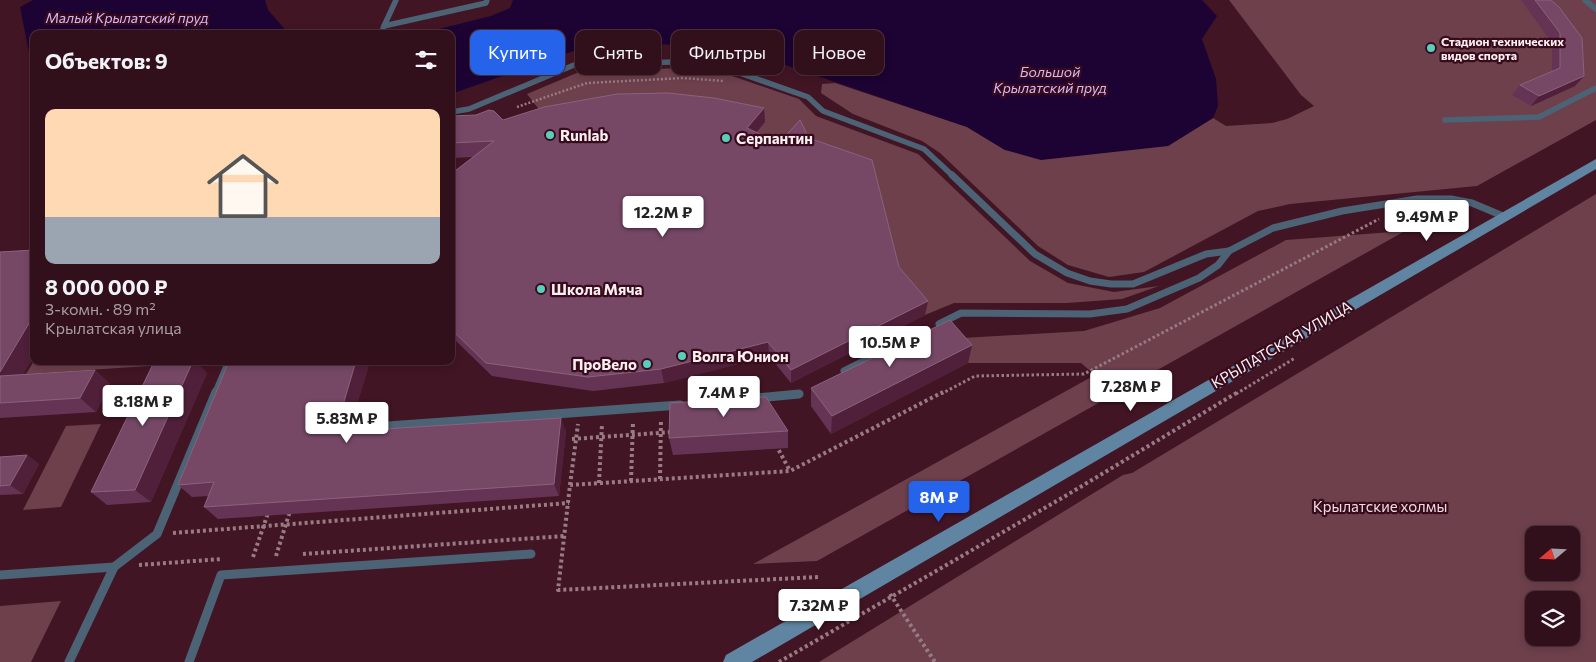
<!DOCTYPE html>
<html lang="ru">
<meta charset="utf-8">
<style>
body{margin:0;font-family:Commissioner,sans-serif;background:#3d1e28;color:#f1f3f6;height:100vh;display:flex;flex-direction:column;font-size:19px;white-space:nowrap}
*{box-sizing:border-box;margin:0}
p{font-size:16px;color:#a89da3}
.icon{flex:none;width:28px;height:28px;fill:none;stroke:currentColor;stroke-width:2;stroke-linecap:round;stroke-linejoin:round}
.map{position:relative;flex:1;overflow:hidden}
.panel{position:absolute;left:30px;top:30px;width:425px;height:335px;display:flex;flex-direction:column;background:#32101b;border-radius:10px;box-shadow:0 2px 8px #0003,0 0 0 1px #4d303a}
.panel>*{flex:none}
.top-card{position:absolute;left:470px;top:30px;width:475px;height:45px;display:flex;gap:10px}
.needle{width:32px;rotate:251deg}
.controls{position:absolute;left:1525px;top:526px;display:grid;gap:10px}
.controls a{display:grid;place-items:center;width:55px;height:55px;border-radius:10px;background:#32101b;box-shadow:0 2px 8px #0003,0 0 0 1px #4d303a;font-size:25px}
.price{position:absolute;translate:-50% -42px;padding:0 11px;border-radius:5px;background:#fff;color:#222;font-size:16px;line-height:32px;filter:drop-shadow(0 1px 2px #0008)}
.price::after{content:'';position:absolute;left:50%;top:30px;width:15px;height:11px;margin-left:-8px;background:inherit;clip-path:polygon(0 0,100% 0,50% 100%)}
.price.on{background:#2563eb;color:#fff}
ul{padding:0;list-style:none}
li{display:grid;align-content:center;gap:10px;height:265px;padding:0 15px}
li+li{border-top:1px solid #4d303a}
li span{display:grid;place-items:center;height:155px;border-radius:10px;color:#555}
li>.icon{margin-inline-start:auto}
span .icon{width:90px;height:90px;fill:#fffc;stroke-width:1}
li b{font-size:21px}
h2{display:flex;justify-content:space-between;align-items:center;height:60px;padding:0 15px;font-size:21px}
.chip{padding:0 18px;border-radius:10px;background:#32101b;box-shadow:0 2px 8px #0003,0 0 0 1px #4d303a;font-size:18px;line-height:45px}
.chip.on{background:#2563eb;color:#fff}
.map>svg:first-child{display:block}
.green{fill:#6d404c;fill-rule:evenodd}
.water{fill:#1c0333}
.lines{fill:none;stroke-linecap:round;stroke-linejoin:round}
.path-far2{stroke:#997b84;stroke-width:2.5;stroke-dasharray:2 2;stroke-linecap:butt}
.path-far1{stroke:#997b84;stroke-width:3;stroke-dasharray:2.5 2.5;stroke-linecap:butt}
.path{stroke:#997b84;stroke-width:4;stroke-dasharray:3 3;stroke-linecap:butt}
.lane-far2{stroke:#4c6376;stroke-width:5.5}
.lane-far1{stroke:#4c6376;stroke-width:7}
.lane{stroke:#4c6376;stroke-width:9}
.secondary{fill:#5f85a2;fill-rule:evenodd}
.wall{fill:#653455}
.shaded-wall{fill:#501f3a}
.building{fill:#764866;stroke:#8b627c}
.poi-dot{fill:#5acebd;stroke:#370b1b;stroke-width:2}
.labels{text-anchor:middle;dominant-baseline:central;stroke-width:4.5;stroke-linejoin:round;paint-order:stroke}
.far-poi-label{font-size:12px;font-weight:bold;fill:#fceff2;stroke:#370b1b;text-anchor:start}
.far-water-label{font-size:14px;font-style:italic;fill:#d3b9fc;stroke:#370b1b}
.poi-label{font-size:15px;font-weight:bold;fill:#fceff2;stroke:#370b1b;text-anchor:start}
.street-label{font-size:15px;fill:#fceff2;stroke:#370b1b}
.park-label{font-size:15px;fill:#f1dce1;stroke:#370b1b}
</style>
<div class="map">
<svg width="1596" height="662" viewBox="0 0 1596 662">
<rect width="100%" height="100%" fill="#421524"/>
<!-- green -->
<g class="green">
<polygon points="1229,0 1596,0 1596,120 1477,186 1290,204 1258,211 1144,272 1109,277 1068,265 1038,246 940,153 922,141 853,114 821,93 822,84 835,83 967,127 1005,150 1168,146 1213,118 1226,126 1272,123 1287,119 1314,106 1301,95"/>
<polygon points="706,67 799,99 816,116 918,154 1030,261 1068,283 1114,292 1159,286 1122,299 1067,303 954,303 925,315 897,281 780,157 747,143 764,123 548,121 527,94 579,72"/>
<path d="M1596,194v468h-777l304,-187 9,-2zM1534,535h37v37h-37zM1534,600h37v38h-37z"/>
<polygon points="1405,231 817,561 753,564 1095,375 1081,363 968,363 946,339 1084,331 1160,308 1286,240"/>
<polygon points="34,361 151,361 149,366 26,374"/>
<polygon points="101,424 61,507 23,510 66,426"/>
<polygon points="61,601 31,662 0,662 0,606"/>
</g>
<!-- water -->
<g class="water">
<polygon points="33,0 265,0 268,10 289,34 34,34 34,77 20,7"/>
<polygon points="513,0 1202,0 1217,16 1202,39 1216,79 1218,106 1213,118 1168,146 1041,160 1005,150 967,127 730,46 650,44 582,48 451,94 451,34 419,34 491,16 510,8"/>
</g>
<g class="lines">
<!-- path-far2 -->
<polyline class="path-far2" points="517,107 587,83 683,78 724,81"/>
<!-- path-far1 -->
<g class="path-far1">
<polyline points="941,394 975,376 1084,374 1379,219"/>
<polyline points="1236,394 1295,358"/>
</g>
<!-- path -->
<g class="path">
<polyline points="572,439 672,432"/>
<polyline points="776,445 790,471"/>
<polyline points="660,479 661,419"/>
<polyline points="631,481 633,421"/>
<polyline points="599,483 602,424"/>
<polyline points="570,485 578,424"/>
<polyline points="173,533 569,503"/>
<polyline points="303,554 565,536"/>
<polyline points="276,556 290,511"/>
<polyline points="253,557 268,513"/>
<polyline points="139,565 222,559"/>
<polyline points="818,577 558,590 570,485 790,471 943,392"/>
<polyline points="890,594 935,662"/>
<polyline points="779,662 1067,495 1238,392"/>
</g>
<!-- lane-far2 -->
<g class="lane-far2">
<polyline points="1585,0 1596,9"/>
<polyline points="384,26 396,0"/>
<polyline points="381,34 384,26 486,3 487,0"/>
<polyline points="451,112 469,109 574,65 706,61 808,97 823,111 924,149 953,176"/>
<polyline points="1445,120 1539,117 1596,88"/>
</g>
<!-- lane-far1 -->
<g class="lane-far1">
<polyline points="952,175 1035,254 1067,273 1090,281 1111,284 1133,284 1206,254 1229,251 1273,228 1342,211 1417,199 1451,199 1472,203 1503,216"/>
<polyline points="939,324 961,313 1090,314 1127,309 1199,278 1218,265 1229,251"/>
<polyline points="844,371 896,345"/>
<polyline points="215,394 229,361"/>
</g>
<!-- lane -->
<g class="lane">
<polyline points="756,398 799,394"/>
<polyline points="374,427 680,405"/>
<polyline points="0,575 114,567"/>
<polyline points="69,662 114,567 157,534 216,392"/>
<polyline points="189,662 221,575 531,554"/>
</g>
<!-- secondary -->
<polygon class="secondary" points="1596,159 1596,169 752,662 723,662 726,655"/>
</g>
<!-- wall -->
<g class="wall">
<polygon points="1521,0 1551,0 1584,76 1575,86 1531,106 1512,95 1520,85 1552,71 1552,43"/>
<polygon points="764,108 765,122 756,132 779,143 809,138 899,267 928,301 925,315 791,383 769,356 664,383 593,391 492,376 451,336 451,174 473,157 451,158 451,116 503,120"/>
<polygon points="34,250 34,356 23,374 95,370 110,384 96,412 0,418 0,252"/>
<polygon points="972,345 968,363 831,434 811,406 811,388"/>
<polygon points="229,361 370,361 349,431 566,431 559,496 218,519 204,507 208,496 192,497 178,485"/>
<polygon points="207,373 151,502 107,505 91,492"/>
<polygon points="788,431 788,448 673,455 669,438"/>
<polygon points="27,455 39,464 23,494 0,495 0,457"/>
</g>
<!-- shaded-wall -->
<g class="shaded-wall">
<polygon points="1584,76 1575,86 1531,106 1539,96"/>
<polygon points="764,108 765,122 747,143 747,128"/>
<polygon points="928,301 925,315 791,383 791,370"/>
<polygon points="34,315 34,356 14,390 0,378 0,372"/>
<polygon points="768,342 769,356 664,383 661,369"/>
<polygon points="972,345 968,363 831,434 832,416"/>
<polygon points="193,361 196,361 207,373 151,502 135,490"/>
<polygon points="356,361 370,361 345,445 335,432"/>
<polygon points="95,370 110,384 96,412 80,398"/>
<polygon points="561,418 566,431 559,496 554,484"/>
<polygon points="27,455 39,464 23,494 10,485"/>
</g>
<!-- building -->
<g class="building">
<polygon points="1535,0 1551,0 1559,7 1582,38 1584,76 1539,96 1520,85 1560,68 1560,33"/>
<polygon points="668,93 714,98 764,108 747,128 779,143 800,120 809,138 872,160 899,267 928,301 791,370 768,342 661,369 588,377 486,363 451,329 451,174 494,141 451,143 451,116 476,115 489,110 494,111 503,120 544,107 617,94"/>
<polygon points="34,250 34,315 0,372 0,252"/>
<polygon points="950,320 972,345 832,416 811,388"/>
<polygon points="193,361 135,490 91,492 154,362"/>
<polygon points="229,361 356,361 335,432 561,418 554,484 204,507 214,482 178,485"/>
<polygon points="95,370 80,398 0,403 0,376"/>
<polygon points="766,397 788,431 669,438 670,403"/>
<polygon points="27,455 10,485 0,486 0,457"/>
</g>
<!-- markers -->
<g class="poi-dot">
<circle cx="1431" cy="48" r="5"/>
<circle cx="550" cy="135" r="5"/>
<circle cx="726" cy="138" r="5"/>
<circle cx="541" cy="289" r="5"/>
<circle cx="682" cy="356" r="5"/>
<circle cx="647" cy="364" r="5"/>
</g>
<g class="labels">
<!-- far-poi labels -->
<g class="far-poi-label">
<text x="1441" y="41">Стадион технических<tspan x="1441" dy="14">видов спорта</tspan></text>
</g>
<!-- far-water labels -->
<g class="far-water-label">
<text x="127" y="17">Малый Крылатский пруд</text>
<text x="1050" y="71">Большой<tspan x="1050" dy="16">Крылатский пруд</tspan></text>
</g>
<!-- poi labels -->
<g class="poi-label">
<text x="560" y="135">Runlab</text>
<text x="736" y="138">Серпантин</text>
<text x="551" y="289">Школа Мяча</text>
<text x="692" y="356">Волга Юнион</text>
<text x="637" y="364" text-anchor="end">ПроВело</text>
</g>
<!-- street labels -->
<g class="street-label">
<text transform="translate(1281 344) rotate(-30)">КРЫЛАТСКАЯ УЛИЦА</text>
</g>
<!-- park labels -->
<g class="park-label">
<text x="1380" y="506">Крылатские холмы</text>
</g>
</g>
</svg>
<div class="controls">
<a><svg class="needle" viewBox="-14 -14 28 28"><path d="M0-13l5 13h-10z" fill="#e53935"/><path d="M0 13l5-13h-10z" fill="#a89da3"/></svg></a>
<a><svg class="icon" aria-label="layers" viewBox="0 0 24 24"><path d="M12 4l9 5-9 5-9-5zM3 14l9 5 9-5"/></svg></a>
</div>
<b class="price" style="left:663px;top:238px">12.2M ₽</b>
<b class="price" style="left:1427px;top:242px">9.49M ₽</b>
<b class="price" style="left:890px;top:368px">10.5M ₽</b>
<b class="price" style="left:1131px;top:412px">7.28M ₽</b>
<b class="price" style="left:724px;top:418px">7.4M ₽</b>
<b class="price" style="left:143px;top:427px">8.18M ₽</b>
<b class="price" style="left:347px;top:444px">5.83M ₽</b>
<b class="price on" style="left:939px;top:523px">8M ₽</b>
<b class="price" style="left:819px;top:631px">7.32M ₽</b>
<div class="top-card">
<a class="chip on">Купить</a>
<a class="chip">Снять</a>
<a class="chip">Фильтры</a>
<a class="chip">Новое</a>
</div>
<section class="panel">
<h2>Объектов: 9<svg class="icon" aria-label="filters" viewBox="0 0 24 24"><path d="M4 7h16M4 17h16"/><circle cx="9" cy="7" r="2"/><circle cx="15" cy="17" r="2"/></svg></h2>
<ul>
<li><span style="background:linear-gradient(#ffd9b3 70%,#9aa5b1 0)"><svg class="icon" aria-label="home" viewBox="0 0 24 24"><path d="M3 11l9-7 9 7M6 9v11h12V9"/></svg></span><div><b>8 000 000 ₽</b><p>3-комн. · 89 m²</p><p>Крылатская улица</p></div></li>
</ul>
</section>
</div>
